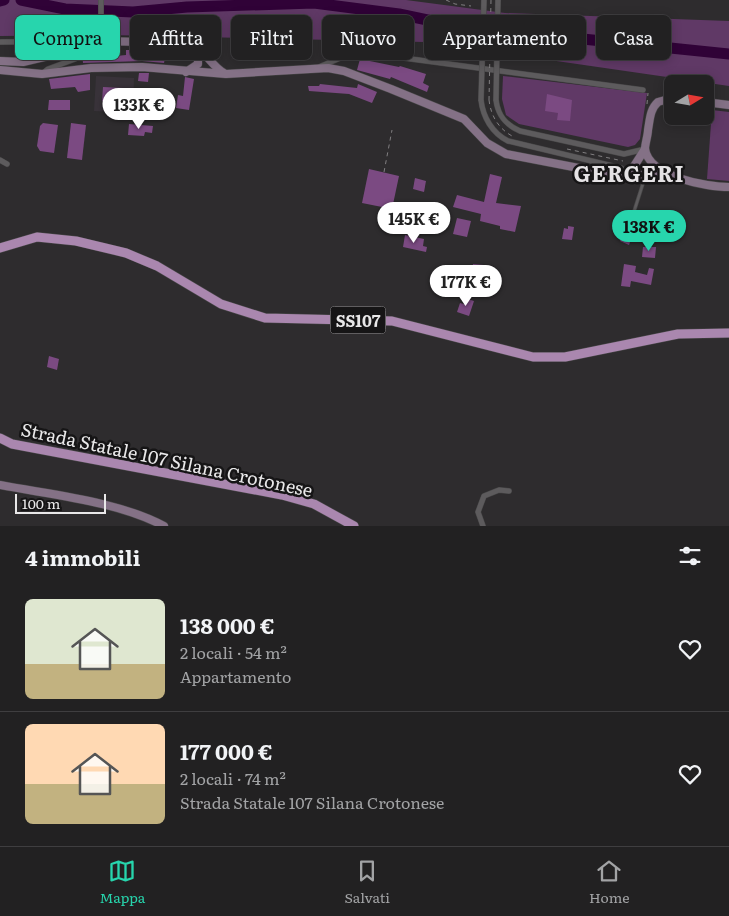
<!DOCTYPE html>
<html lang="it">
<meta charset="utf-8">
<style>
body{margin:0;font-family:Literata,serif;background:#2a292a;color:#f1f3f6;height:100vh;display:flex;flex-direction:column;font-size:19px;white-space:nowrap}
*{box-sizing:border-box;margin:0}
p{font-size:16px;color:#a2a3a5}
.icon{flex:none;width:28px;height:28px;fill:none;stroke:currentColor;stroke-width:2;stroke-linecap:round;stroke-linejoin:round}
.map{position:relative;height:526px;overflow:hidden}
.drawer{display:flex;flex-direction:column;background:#222122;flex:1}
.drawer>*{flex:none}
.hud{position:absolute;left:15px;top:15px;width:700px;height:45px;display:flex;gap:10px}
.needle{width:32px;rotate:79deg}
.buttons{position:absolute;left:664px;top:75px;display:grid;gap:10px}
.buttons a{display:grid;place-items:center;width:50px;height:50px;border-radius:8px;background:#222122;box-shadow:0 2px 12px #0003,0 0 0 1px #3f3e40;font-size:25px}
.scale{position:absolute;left:15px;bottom:12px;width:91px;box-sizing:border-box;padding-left:5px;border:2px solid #e9e8e9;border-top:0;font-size:14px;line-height:18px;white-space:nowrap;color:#e9e8e9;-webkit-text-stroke:4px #161516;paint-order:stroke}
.price{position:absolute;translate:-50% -42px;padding:0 11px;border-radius:18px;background:#fff;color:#222;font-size:16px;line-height:32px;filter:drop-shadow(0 1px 2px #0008)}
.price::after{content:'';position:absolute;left:50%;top:30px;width:15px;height:11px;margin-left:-8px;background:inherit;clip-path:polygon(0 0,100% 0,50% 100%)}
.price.active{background:#27d5ad;color:#111}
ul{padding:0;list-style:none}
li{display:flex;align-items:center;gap:15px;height:125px;padding:0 25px}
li+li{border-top:1px solid #3f3e40}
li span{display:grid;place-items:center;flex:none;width:140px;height:100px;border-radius:8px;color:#555}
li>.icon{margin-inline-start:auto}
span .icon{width:60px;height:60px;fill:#fffc;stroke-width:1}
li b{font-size:21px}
h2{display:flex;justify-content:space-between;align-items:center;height:60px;padding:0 25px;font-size:21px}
.tag{padding:0 18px;border-radius:8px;background:#222122;box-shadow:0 2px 12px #0003,0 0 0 1px #3f3e40;font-size:18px;line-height:45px}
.tag.active{background:#27d5ad;color:#111}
.tabs{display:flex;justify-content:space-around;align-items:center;height:70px;border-top:1px solid #3f3e40;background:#222122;font-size:14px;color:#a2a3a5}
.tabs a{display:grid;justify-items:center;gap:2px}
.tabs .active{color:#27d5ad}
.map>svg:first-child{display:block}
.built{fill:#383239}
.green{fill:#603966}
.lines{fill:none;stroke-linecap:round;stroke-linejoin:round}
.river{stroke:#300237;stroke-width:11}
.building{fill:#7b4a82}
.lane-casing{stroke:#494849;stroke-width:4}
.street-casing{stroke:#494849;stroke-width:6}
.secondary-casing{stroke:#494849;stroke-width:9}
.primary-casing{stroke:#494849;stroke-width:10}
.path{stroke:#817f81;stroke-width:1;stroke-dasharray:4 4;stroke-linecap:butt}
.lane{stroke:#5d5b5d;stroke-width:2.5}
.street{stroke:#5d5b5d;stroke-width:5}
.secondary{stroke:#847186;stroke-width:8}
.primary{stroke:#aa87af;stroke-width:9}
.street-bridge-casing{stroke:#494849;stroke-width:6;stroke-linecap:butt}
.path-bridge{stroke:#817f81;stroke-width:1;stroke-dasharray:4 4;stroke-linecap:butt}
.street-bridge{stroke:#5d5b5d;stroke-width:5}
.labels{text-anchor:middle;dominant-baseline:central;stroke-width:5;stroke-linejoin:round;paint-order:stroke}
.shield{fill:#161516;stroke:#aaa9aa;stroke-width:1}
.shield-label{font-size:16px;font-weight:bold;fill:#e9e8e9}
.street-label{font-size:18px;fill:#e9e8e9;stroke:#161516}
.district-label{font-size:22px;font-weight:bold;letter-spacing:1px;fill:#e5e3e5;stroke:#161516}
</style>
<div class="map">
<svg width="729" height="526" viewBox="0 0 729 526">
<rect width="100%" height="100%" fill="#2e2c2e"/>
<!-- built -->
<polygon class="built" points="96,76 134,78 133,113 94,111"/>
<!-- green -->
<g class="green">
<polygon points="0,0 406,0 505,13 729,21 729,86 424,42 110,35 0,36"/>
<polygon points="503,76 647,93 640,139 635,145 628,147 519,124 506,115 502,99"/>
<polygon points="712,110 729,112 729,181 707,179"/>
</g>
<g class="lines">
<!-- river -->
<g class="river">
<polyline points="21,0 65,9 133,12 187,7 314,3 399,14 508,37 573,38 729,54"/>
<polyline points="0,1 4,0"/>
</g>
</g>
<!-- building -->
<g class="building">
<polygon points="126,50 136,50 135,52 148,54 166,53 164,63 142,61 83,63 82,54 105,53 106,57 126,55"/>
<polygon points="360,59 399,67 400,66 426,74 423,83 429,86 427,92 391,77 390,79 357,70"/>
<polygon points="139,73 149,73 148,82 138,81"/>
<polygon points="90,74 90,90 78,92 75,87 51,89 49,79"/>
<polygon points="185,77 194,79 189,110 176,108 178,95 183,96"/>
<polygon points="320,84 357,88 358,84 377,92 372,103 349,94 309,91 308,86 319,86"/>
<polygon points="103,87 124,88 123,102 102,101"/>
<polygon points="547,94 572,100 570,121 557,120 558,113 545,111"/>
<polygon points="49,100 70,100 70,110 48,110"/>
<polygon points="43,123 58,125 54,153 40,151 37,146 40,126"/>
<polygon points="71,123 86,125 82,160 67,158"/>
<polygon points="129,124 153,126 152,133 145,132 144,136 128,135"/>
<polygon points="369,169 399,176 392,209 362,203"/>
<polygon points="490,174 502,177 496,203 521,206 515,232 500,229 500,226 480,221 481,214 453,207 457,195 484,202"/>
<polygon points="415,178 426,181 424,192 413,189"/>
<polygon points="457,218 471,221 467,237 453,234"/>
<polygon points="568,226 574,227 572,240 562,239 564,228 568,229"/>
<polygon points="625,227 634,231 629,245 620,241"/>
<polygon points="405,235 424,239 423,246 427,247 426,252 403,247"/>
<polygon points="643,247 656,247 655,258 642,257"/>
<polygon points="473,264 484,265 482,283 470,281"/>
<polygon points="624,264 636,266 635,272 647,275 649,268 654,269 651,285 631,281 630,287 621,286"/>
<polygon points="465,298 474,301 469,316 457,312 460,303 464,304"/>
<polygon points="49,356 59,359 57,370 47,367"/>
</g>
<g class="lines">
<defs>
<polyline id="lane" points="631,221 645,177"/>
<g id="street">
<polyline points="1,42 101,41 101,0"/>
<polyline points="319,67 345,56 374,54 643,90"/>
<polyline points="42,74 48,69 75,59"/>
<path d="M481,100c2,17 11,33 27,41l113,27 8,6"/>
<path d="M496,100c2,16 10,25 24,31l104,23 21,-5"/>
<polyline points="0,160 7,164"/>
<polyline points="483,526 478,512 484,496 499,490 509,491"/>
</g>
<g id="secondary">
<path d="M0,61l23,1 51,-12 27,-9 86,2c15,2 24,23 37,30"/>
<polyline points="0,70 42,74 91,68 142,67 226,74 328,68 344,71 391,89 464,119 487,143 506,154 620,176 629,174 673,178"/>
<polyline points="186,72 198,64 198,49"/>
<path d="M672,98l-14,4c-8,7 -8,17 -10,28 0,5 -3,14 -3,19 4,28 62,38 84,38"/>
<polyline points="705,102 729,105"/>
<polyline points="629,174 645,149"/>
<path d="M0,485c52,10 117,16 164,41"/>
</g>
<g id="primary">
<polyline points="0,248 37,237 76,241 126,253 157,266 221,304 265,318 392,321 533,357 565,357 678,334 729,333"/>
<polyline points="0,438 12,444 282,495 314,504 354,526"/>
</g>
</defs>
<!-- lane casing -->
<use href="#lane" class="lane-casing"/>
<!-- street casing -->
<use href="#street" class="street-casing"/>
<!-- secondary casing -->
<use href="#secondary" class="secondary-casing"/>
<!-- primary casing -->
<use href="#primary" class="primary-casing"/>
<!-- path -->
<g class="path">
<polyline points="446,0 455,4 471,6"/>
<path d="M489,100c2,16 9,28 23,36"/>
<polyline points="647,104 648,93"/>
<polyline points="567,149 623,161"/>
<polyline points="384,172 392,130"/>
</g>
<!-- lane -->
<use href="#lane" class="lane"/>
<!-- street -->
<use href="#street" class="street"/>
<!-- secondary -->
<use href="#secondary" class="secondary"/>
<!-- primary -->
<use href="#primary" class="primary"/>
<defs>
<g id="street-bridge">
<polyline points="481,100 484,0"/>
<polyline points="496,100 498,0"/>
</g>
</defs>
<!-- street-bridge casing -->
<use href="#street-bridge" class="street-bridge-casing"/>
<!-- path-bridge -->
<polyline class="path-bridge" points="489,100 491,0"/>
<!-- street-bridge -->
<use href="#street-bridge" class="street-bridge"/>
</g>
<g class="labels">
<!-- shield labels -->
<rect class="shield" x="330.5" y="306.5" width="55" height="27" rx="4"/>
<g class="shield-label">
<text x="358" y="320">SS107</text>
</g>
<!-- street labels -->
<g class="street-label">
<text transform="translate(167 459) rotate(12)">Strada Statale 107 Silana Crotonese</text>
</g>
<!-- district labels -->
<g class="district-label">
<text x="629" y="172">GERGERI</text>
</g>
</g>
</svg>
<div class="buttons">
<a><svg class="needle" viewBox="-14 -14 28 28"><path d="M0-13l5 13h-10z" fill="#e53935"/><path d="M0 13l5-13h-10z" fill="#a2a3a5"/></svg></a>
</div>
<div class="scale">100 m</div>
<b class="price" style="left:139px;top:130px">133K €</b>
<b class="price" style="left:414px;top:244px">145K €</b>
<b class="price active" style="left:649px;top:252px">138K €</b>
<b class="price" style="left:466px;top:307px">177K €</b>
<div class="hud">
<a class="tag active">Compra</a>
<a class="tag">Affitta</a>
<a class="tag">Filtri</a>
<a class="tag">Nuovo</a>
<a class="tag">Appartamento</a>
<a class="tag">Casa</a>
</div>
</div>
<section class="drawer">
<h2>4 immobili<svg class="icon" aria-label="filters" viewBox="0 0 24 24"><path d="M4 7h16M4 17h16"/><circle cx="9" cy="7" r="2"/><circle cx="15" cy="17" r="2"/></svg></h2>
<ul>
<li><span style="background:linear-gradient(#dfe7d0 65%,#c2b280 0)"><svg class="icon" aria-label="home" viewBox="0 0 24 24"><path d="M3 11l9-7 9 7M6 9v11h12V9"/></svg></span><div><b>138 000 €</b><p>2 locali · 54 m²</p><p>Appartamento</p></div><svg class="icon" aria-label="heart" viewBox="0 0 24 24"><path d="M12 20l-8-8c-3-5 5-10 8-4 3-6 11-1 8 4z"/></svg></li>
<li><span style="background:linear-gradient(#ffd9b3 60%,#c2b280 0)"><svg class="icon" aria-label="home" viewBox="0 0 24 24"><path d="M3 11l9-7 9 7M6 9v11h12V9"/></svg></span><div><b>177 000 €</b><p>2 locali · 74 m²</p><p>Strada Statale 107 Silana Crotonese</p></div><svg class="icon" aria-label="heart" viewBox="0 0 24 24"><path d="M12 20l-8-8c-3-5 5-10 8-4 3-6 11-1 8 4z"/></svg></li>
</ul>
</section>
<nav class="tabs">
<a class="active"><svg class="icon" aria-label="map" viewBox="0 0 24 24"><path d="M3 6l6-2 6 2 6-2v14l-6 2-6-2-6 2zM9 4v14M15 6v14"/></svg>Mappa</a>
<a><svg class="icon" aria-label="saved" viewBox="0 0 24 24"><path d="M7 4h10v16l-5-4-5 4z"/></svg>Salvati</a>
<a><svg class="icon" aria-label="home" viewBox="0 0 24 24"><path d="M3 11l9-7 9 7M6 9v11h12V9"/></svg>Home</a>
</nav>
